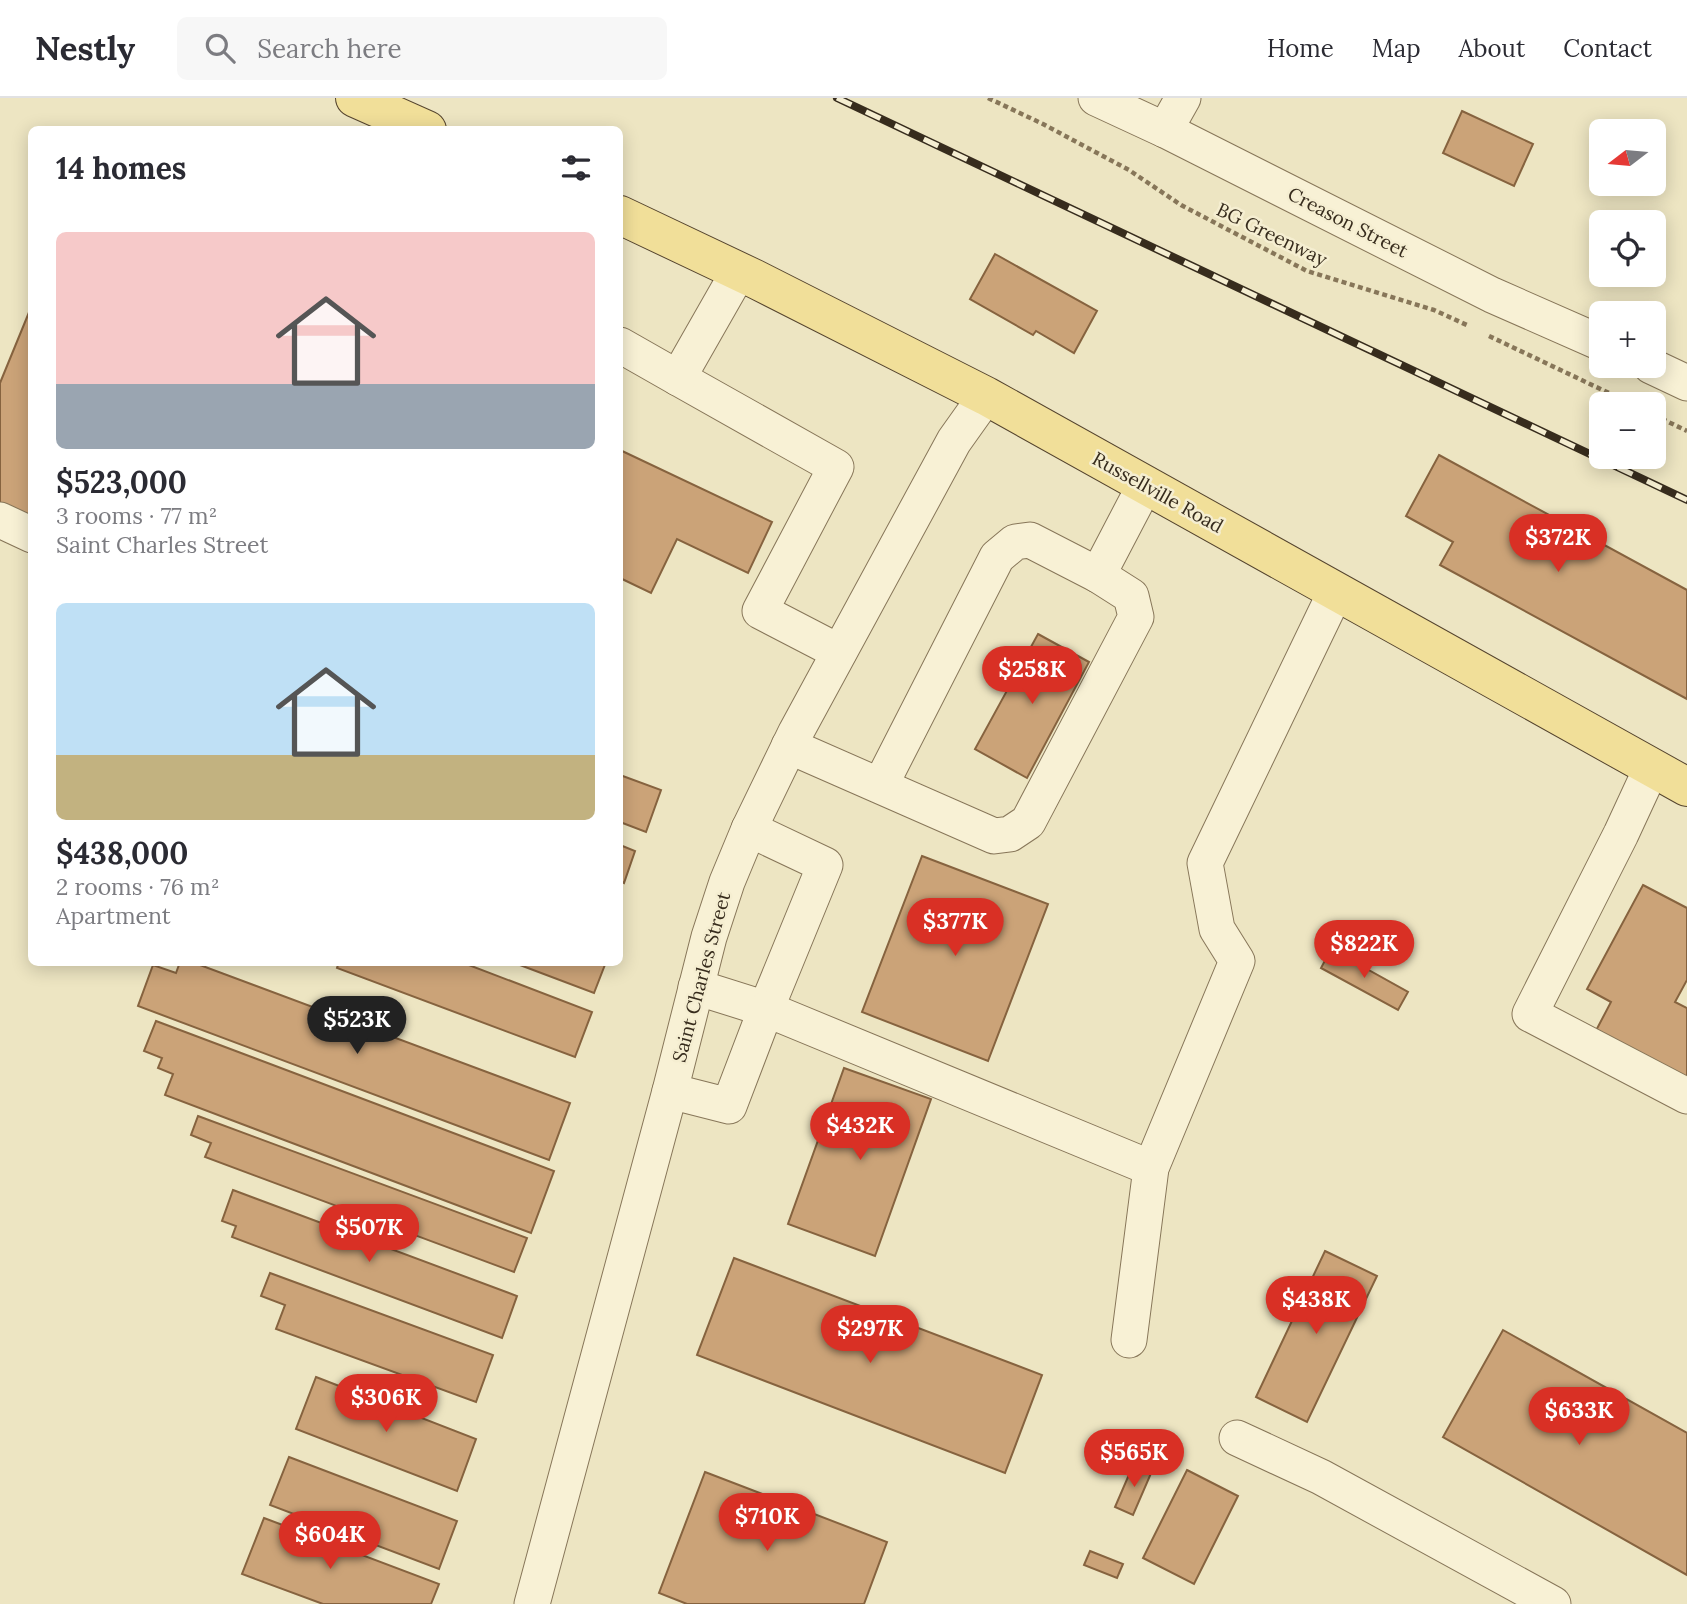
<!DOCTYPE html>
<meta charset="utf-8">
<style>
body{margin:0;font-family:Lora,serif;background:#f7f7f7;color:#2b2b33;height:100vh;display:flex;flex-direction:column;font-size:26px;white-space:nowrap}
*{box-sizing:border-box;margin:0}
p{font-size:23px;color:#7c7c81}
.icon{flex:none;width:38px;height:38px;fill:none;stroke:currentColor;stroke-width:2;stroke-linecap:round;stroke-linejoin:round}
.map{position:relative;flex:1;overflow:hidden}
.side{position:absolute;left:28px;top:28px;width:595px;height:840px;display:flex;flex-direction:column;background:#fff;border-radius:10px;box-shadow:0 4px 18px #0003}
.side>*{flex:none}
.needle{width:46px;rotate:254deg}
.controls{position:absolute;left:1589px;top:21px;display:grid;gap:14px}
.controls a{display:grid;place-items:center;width:77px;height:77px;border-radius:10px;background:#fff;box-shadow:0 4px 18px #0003;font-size:35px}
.price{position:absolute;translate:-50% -60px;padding:0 16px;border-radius:24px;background:#d93025;color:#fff;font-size:23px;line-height:46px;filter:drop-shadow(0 2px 4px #0008)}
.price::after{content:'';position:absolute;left:50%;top:42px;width:21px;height:16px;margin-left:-10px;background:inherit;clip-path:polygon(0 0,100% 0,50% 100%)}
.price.active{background:#222;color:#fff}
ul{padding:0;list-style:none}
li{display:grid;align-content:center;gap:14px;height:371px;padding:0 28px}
li span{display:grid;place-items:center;height:217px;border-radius:10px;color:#555}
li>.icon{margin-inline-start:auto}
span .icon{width:126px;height:126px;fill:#fffc;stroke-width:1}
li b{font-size:30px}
h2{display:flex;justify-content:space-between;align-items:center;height:84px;padding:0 28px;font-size:30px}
header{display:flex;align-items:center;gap:42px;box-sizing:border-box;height:98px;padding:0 35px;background:#fff;border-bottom:2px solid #e1e1e2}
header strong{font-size:33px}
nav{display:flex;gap:38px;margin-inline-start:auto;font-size:24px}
.search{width:490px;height:63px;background:#f7f7f7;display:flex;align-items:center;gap:18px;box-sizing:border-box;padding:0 24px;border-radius:10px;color:#7c7c81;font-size:26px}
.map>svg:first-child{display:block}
.building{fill:#cba378;stroke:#86633f;stroke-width:2}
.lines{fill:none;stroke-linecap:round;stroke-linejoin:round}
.minor-casing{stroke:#877659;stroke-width:37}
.major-casing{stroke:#55442e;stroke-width:40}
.path{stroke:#877659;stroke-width:4.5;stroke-dasharray:5 3.5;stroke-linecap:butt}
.minor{stroke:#f8f1d5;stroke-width:35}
.major{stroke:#f1df99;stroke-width:38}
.rail-casing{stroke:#372c1d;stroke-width:8}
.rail{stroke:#f5eed1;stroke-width:5;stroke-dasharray:16;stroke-linecap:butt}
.labels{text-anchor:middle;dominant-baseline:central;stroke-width:5;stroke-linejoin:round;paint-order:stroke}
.street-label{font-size:19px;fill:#372c1d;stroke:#f5eed1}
</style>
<header>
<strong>Nestly</strong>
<div class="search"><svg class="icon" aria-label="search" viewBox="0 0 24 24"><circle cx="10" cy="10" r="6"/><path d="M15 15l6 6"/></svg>Search here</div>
<nav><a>Home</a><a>Map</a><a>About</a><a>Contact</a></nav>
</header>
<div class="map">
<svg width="1687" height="1506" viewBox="0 0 1687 1506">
<rect width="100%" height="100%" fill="#ede5c2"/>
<!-- building -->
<g class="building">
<polygon points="1462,13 1533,46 1514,88 1443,55"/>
<polygon points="995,156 1097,213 1074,255 1036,233 1033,237 970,201"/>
<polygon points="32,207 32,418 0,405 0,285"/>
<polygon points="620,352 772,424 748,475 677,441 651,495 620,480"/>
<polygon points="1439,357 1687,492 1687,601 1440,467 1453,444 1406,418"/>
<polygon points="1038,536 1089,564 1027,680 975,651"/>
<polygon points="620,677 661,692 646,734 620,724"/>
<polygon points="620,747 635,753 624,785 620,783"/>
<polygon points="922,758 1048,806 988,963 862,914"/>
<polygon points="1643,787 1687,810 1687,882 1675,904 1687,910 1687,993 1591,942 1611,904 1587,891"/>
<polygon points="1331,851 1408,894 1398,912 1321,870"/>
<polygon points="180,864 192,864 570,1005 549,1062 138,908 153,867 176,875"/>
<polygon points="339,864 461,864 592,914 575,959 337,870"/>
<polygon points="512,864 606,864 594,895"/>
<polygon points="156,923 554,1073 531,1135 165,997 173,976 158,970 162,960 144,953"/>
<polygon points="844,970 931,1001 875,1158 788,1126"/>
<polygon points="198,1018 527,1140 514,1174 205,1059 211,1045 191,1037"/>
<polygon points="233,1092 517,1198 502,1240 232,1139 236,1128 222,1123"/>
<polygon points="1325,1153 1377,1178 1307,1324 1256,1299"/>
<polygon points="734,1160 1042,1277 1005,1375 697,1257"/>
<polygon points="270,1175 493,1257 476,1304 276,1231 285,1207 261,1198"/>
<polygon points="1503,1232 1687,1335 1687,1477 1443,1339"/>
<polygon points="316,1279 476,1341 457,1393 296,1331"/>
<polygon points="289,1359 457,1423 439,1471 270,1407"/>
<polygon points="1134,1365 1152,1373 1133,1417 1115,1409"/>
<polygon points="1187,1372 1238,1398 1194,1486 1143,1460"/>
<polygon points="705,1374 887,1444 864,1506 687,1506 659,1495"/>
<polygon points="264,1420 439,1486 431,1506 323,1506 242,1476"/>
<polygon points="1090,1453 1123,1466 1117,1480 1084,1467"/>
</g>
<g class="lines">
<defs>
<g id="minor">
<polyline points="1096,0 1165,32 1492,197 1601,245"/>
<polyline points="1165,32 1183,0"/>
<polyline points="739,173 678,280 836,369 760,513 839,554"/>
<polyline points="620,247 678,280"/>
<polyline points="1651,268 1687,285"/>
<polyline points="0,422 32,437"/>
<polyline points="1098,477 1145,387"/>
<polyline points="789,648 994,738 1010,736 1028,724 1136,519 1131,498 1098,477 1030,442 1015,444 997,459 880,688"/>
<polyline points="1652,669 1621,736 1530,916 1687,998"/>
<polyline points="696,889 766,911 825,767 749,731"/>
<polyline points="670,993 729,1008 766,911 1151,1070"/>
<polyline points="1129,1242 1151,1070 1237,863 1217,831 1205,765 1336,493"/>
<polyline points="1237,1340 1321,1379 1553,1506"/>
<polyline points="532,1506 670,993 709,839 727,784 749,731 796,634 954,343 986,298"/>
</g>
<g id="major">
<polyline points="355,0 427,32"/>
<polyline points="620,117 755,181 986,298 1687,689"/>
</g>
</defs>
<!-- minor casing -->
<use href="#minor" class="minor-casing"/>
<!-- major casing -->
<use href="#major" class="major-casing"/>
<!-- path -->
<g class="path">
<polyline points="988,0 1043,26 1129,72 1181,107 1307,173 1434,212 1469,228"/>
<polyline points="1489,238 1632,306"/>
<polyline points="1654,317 1687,333"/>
</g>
<!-- minor -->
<use href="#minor" class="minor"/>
<!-- major -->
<use href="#major" class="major"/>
<defs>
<polyline id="rail" points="837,0 1687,402"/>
</defs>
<!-- rail casing -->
<use href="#rail" class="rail-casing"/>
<!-- rail -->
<use href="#rail" class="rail"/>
</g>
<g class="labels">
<!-- street labels -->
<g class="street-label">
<text transform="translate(1348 124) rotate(27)">Creason Street</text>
<text transform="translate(1272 136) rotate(26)">BG Greenway</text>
<text transform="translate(1158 394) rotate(29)">Russellville Road</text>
<text transform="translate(701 879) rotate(-75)">Saint Charles Street</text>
</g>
</g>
</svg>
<div class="controls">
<a><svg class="needle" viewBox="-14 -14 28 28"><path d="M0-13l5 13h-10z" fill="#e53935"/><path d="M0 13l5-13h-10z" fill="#7c7c81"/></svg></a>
<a><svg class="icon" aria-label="locate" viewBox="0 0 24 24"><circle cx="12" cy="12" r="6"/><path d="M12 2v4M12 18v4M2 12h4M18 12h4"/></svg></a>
<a>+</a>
<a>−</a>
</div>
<b class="price" style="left:1558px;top:476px">$372K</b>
<b class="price" style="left:1032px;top:608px">$258K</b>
<b class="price" style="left:955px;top:860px">$377K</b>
<b class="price" style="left:1364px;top:882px">$822K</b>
<b class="price active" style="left:357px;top:958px">$523K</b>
<b class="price" style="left:860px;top:1064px">$432K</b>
<b class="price" style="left:369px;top:1166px">$507K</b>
<b class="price" style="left:1316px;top:1238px">$438K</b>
<b class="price" style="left:870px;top:1267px">$297K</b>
<b class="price" style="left:386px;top:1336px">$306K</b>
<b class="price" style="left:1579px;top:1349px">$633K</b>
<b class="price" style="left:1134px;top:1391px">$565K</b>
<b class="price" style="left:767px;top:1455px">$710K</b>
<b class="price" style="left:330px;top:1473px">$604K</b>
<section class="side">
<h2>14 homes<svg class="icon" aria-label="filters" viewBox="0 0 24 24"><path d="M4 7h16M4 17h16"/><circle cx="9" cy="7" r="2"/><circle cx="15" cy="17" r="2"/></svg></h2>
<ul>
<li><span style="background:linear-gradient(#f6c9c9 70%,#9aa5b1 0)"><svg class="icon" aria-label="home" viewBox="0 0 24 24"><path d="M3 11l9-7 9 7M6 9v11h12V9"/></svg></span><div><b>$523,000</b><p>3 rooms · 77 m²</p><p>Saint Charles Street</p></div></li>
<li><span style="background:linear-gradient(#bfe0f5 70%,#c2b280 0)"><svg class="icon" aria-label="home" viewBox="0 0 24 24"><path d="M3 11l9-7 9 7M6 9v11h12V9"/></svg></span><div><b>$438,000</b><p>2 rooms · 76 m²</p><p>Apartment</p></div></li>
</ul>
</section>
</div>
